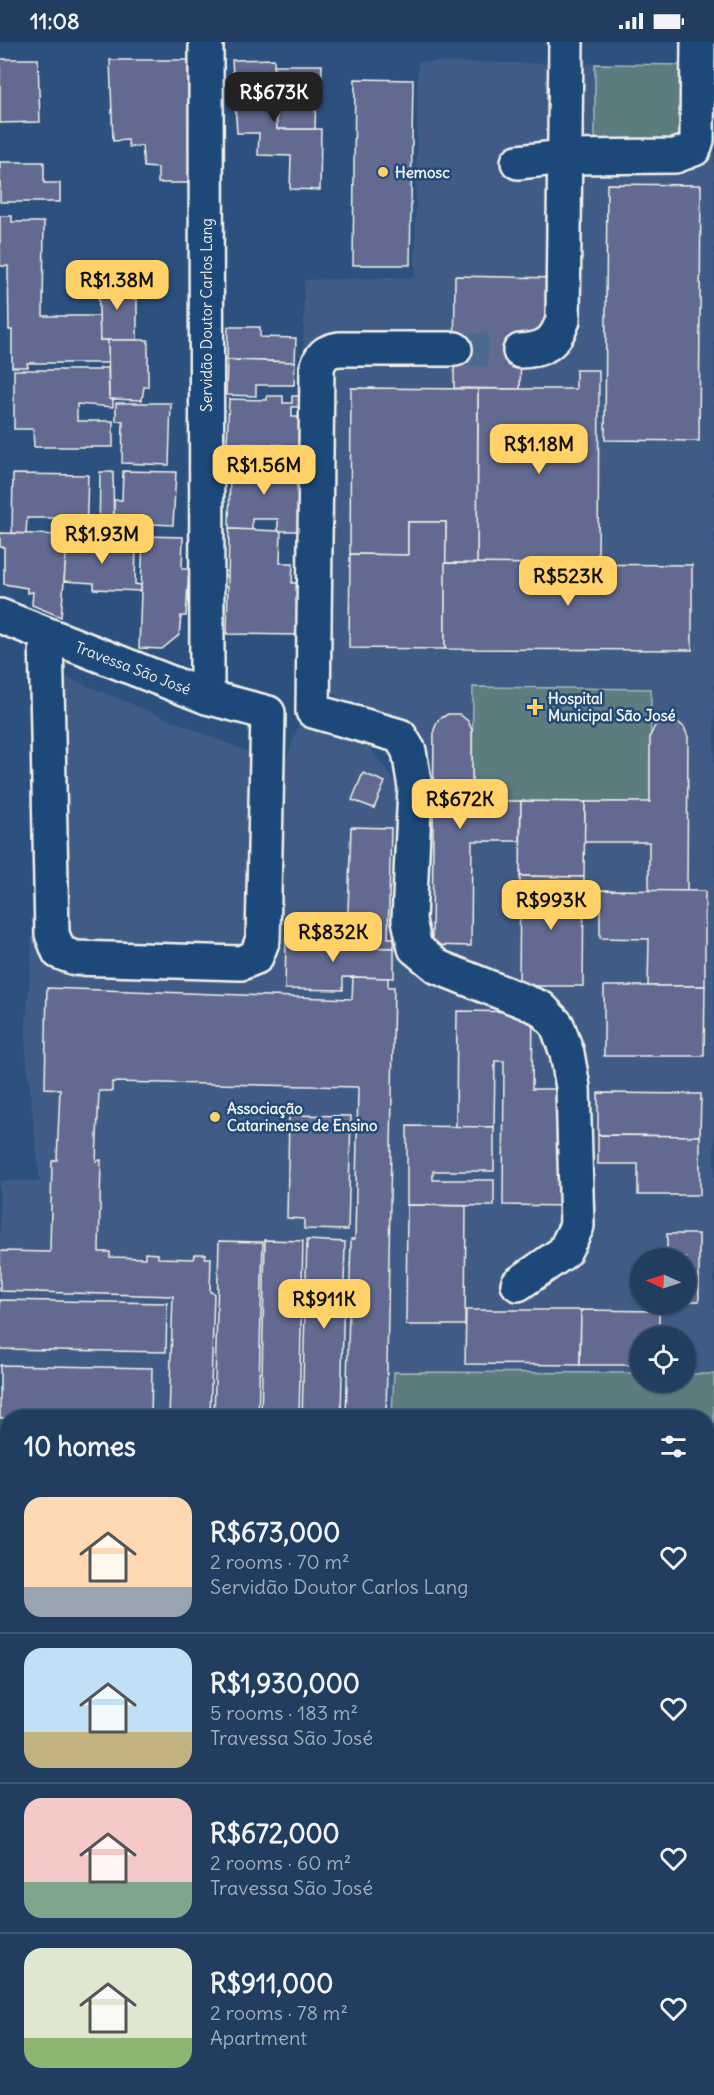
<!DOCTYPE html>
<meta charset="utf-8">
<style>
body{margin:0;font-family:Delius,sans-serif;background:#294465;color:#f1f3f6;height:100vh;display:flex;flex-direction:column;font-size:22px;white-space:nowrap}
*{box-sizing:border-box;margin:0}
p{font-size:20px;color:#a2aebd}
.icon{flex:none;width:33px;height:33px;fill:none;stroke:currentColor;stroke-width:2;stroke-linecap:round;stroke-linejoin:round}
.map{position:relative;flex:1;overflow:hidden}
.drawer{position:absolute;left:0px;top:1368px;width:714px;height:686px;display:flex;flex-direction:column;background:#213d5f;border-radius:24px 24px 0 0;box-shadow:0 2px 4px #0004,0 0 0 2px #3e5674}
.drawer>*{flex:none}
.needle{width:39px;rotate:273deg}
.tools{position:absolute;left:630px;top:1206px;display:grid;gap:12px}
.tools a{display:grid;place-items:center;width:66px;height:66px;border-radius:50%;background:#213d5f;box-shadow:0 2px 4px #0004,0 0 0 2px #3e5674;font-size:30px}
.price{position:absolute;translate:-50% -51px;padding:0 14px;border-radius:12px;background:#ffd166;color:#111;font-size:20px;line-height:39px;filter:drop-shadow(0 2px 3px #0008)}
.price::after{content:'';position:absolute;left:50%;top:36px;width:18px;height:14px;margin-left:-9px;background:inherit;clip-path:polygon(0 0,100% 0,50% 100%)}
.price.on{background:#222;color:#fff}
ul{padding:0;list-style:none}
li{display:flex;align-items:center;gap:18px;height:150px;padding:0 24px}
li+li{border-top:2px solid #3e5674}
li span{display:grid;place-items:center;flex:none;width:168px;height:120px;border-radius:18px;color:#555}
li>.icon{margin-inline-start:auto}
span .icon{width:72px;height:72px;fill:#fffc;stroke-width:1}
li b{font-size:26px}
h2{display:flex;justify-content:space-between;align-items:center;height:72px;padding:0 24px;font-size:26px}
.status{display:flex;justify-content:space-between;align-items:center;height:42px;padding:0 30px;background:#213d5f;direction:ltr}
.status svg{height:16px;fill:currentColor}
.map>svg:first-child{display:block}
.built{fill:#405c86;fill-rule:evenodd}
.green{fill:#5b7b7f;stroke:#a8b6b4;stroke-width:1.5}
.building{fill:#626b91;stroke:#f4f1e8;stroke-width:1.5}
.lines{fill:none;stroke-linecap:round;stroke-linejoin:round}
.minor-tunnel{stroke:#4a698f;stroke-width:33;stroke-dasharray:33 16;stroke-linecap:butt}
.minor-casing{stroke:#f4f1e8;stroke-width:38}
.major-casing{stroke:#f4f1e8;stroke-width:38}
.minor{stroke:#1f4a7a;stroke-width:33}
.major{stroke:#6c7d8c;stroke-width:33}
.poi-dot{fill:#ffd166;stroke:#1f4a7a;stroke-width:2}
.labels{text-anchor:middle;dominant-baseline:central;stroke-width:5;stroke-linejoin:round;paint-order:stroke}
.poi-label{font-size:15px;font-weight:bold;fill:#f4f1e8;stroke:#1f4a7a;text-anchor:start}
.street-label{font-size:15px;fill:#f4f1e8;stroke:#1f4a7a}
</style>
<div class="status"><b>11:08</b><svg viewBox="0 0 49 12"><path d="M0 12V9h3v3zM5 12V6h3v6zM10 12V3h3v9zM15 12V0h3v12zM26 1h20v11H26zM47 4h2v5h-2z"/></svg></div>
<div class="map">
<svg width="714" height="2053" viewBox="0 0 714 2053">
<rect width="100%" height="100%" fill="#2c517f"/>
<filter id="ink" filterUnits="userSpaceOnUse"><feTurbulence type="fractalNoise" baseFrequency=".0167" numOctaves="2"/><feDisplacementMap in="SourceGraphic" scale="12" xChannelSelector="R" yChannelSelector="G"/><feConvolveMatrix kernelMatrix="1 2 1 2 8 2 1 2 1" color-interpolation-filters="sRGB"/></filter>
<g filter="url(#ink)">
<!-- built -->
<path class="built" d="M418,20l296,3v1309h-28v-38h-46v37l-246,-1 -2,45 -384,1 -1,61h-7v-298h40l-14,-129v-31l5,-54 4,-151 11,-147 237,97 18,-46 65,24 34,44v-52l-99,-63 3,-393 111,-3zM640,1216h46v46h-46z"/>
<!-- green -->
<g class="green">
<polygon points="595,22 702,23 701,110 595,110"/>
<polygon points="473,645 651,647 650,760 472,759"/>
<polygon points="394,1330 640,1331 640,1340 686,1340 686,1332 714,1332 714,2053 335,2053 332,2046 706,2046 706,1376 392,1375"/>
</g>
<!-- building -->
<g class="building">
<polygon points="0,17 38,17 40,80 0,81"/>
<polygon points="274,17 277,87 321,87 320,148 290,147 291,114 258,113 259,91 237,91 232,18"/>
<polygon points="110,18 189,18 191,141 158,141 158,126 144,125 142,104 129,105 128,98 113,99"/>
<polygon points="274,23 322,23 321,53 316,53 315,87 277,87"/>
<polygon points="355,37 413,38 410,223 353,223"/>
<polygon points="0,120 44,120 44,141 60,141 60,160 0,160"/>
<polygon points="607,142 701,143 699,399 605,398"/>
<polygon points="0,174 12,174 12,180 44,180 43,274 100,274 100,298 108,298 109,321 27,321 28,325 12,325 12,288 9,288 8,224 0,224"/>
<polygon points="455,234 558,236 542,304 521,304 520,347 454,346"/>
<polygon points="98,239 132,240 132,257 137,257 137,298 100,298"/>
<polygon points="228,285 260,285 260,295 296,296 295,320 227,318"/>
<polygon points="108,298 148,298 148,345 144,345 142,358 109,357"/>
<polygon points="227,318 295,320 294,343 256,343 256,354 226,353"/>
<polygon points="100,326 108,326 109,357 113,357 113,365 77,362 77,379 113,379 113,405 34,405 33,387 14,387 14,328 100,328"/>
<polygon points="576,328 599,328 598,522 477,522 478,347 576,347"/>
<polygon points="351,346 478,347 477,522 445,521 446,480 408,480 408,513 350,512"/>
<polygon points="267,354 283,354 283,361 292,361 292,354 302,354 301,365 292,365 292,375 301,375 301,419 282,419 283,403 227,401 229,357 267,358"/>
<polygon points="116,361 171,361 169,423 122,421 123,379 116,379"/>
<polygon points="230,421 259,421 258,426 269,426 269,422 297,422 296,443 301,443 300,489 278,489 278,477 252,477 252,488 229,487"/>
<polygon points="123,429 176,430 173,483 153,482 153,494 114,493 114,458 122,458"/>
<polygon points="100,430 113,430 114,493 99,493"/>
<polygon points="13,432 88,433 86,493 63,492 62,476 27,476 26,492 12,491"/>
<polygon points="408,480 446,480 445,607 349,606 350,512 408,513"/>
<polygon points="229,487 281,489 280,521 293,521 292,541 299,541 299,593 227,592"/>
<polygon points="0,491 68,493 61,575 32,563 33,550 27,551 27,546 4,542 4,505 0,505"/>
<polygon points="143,494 183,495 182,527 189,527 186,574 181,574 179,593 162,607 139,606"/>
<polygon points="67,499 136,502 135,542 141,543 141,549 94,547 94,541 64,539"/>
<polygon points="445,521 692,523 692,608 445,607"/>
<polygon points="448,672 459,672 468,679 472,688 472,759 521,759 520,799 472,799 471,904 432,903 434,688 438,678"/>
<polygon points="664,678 675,678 684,685 688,695 687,849 649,849 649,800 584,800 585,760 650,760 650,694 655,684"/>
<polygon points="363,731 385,740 374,766 352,758"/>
<polygon points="521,759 585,760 584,835 520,834"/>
<polygon points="351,785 391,786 388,896 394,896 394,906 345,905 344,897 347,898"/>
<polygon points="520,834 584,835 583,944 519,944"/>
<polygon points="600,848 705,849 705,944 648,944 649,897 600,896"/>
<polygon points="286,896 344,897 345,905 394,906 394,936 343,935 343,948 285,947"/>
<polygon points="353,935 388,936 388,945 394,945 386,1376 346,1376 351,1197 355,1197 358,1045 112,1040 112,1049 99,1049 96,1119 101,1118 99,1210 110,1210 110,1215 145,1216 145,1211 158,1212 158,1216 194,1217 195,1212 206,1212 205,1216 211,1216 210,1250 214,1251 210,1376 169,1376 173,1254 0,1249 0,1209 50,1210 52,1119 57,1118 60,1047 45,1046 47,946 352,957"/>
<polygon points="604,944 705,944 704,1014 604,1014"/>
<polygon points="457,969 533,970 532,1047 559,1047 570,1164 503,1163 504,1019 495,1019 494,1085 456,1085"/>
<polygon points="598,1051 701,1052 700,1094 598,1093"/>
<polygon points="289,1073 351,1074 348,1188 304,1187 304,1177 287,1176"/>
<polygon points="407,1084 494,1085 494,1129 433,1129 433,1138 494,1138 494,1164 407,1163"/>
<polygon points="598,1093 700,1094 700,1153 638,1153 638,1122 598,1122"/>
<polygon points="407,1163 466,1164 465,1283 406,1283"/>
<polygon points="667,1192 699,1192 699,1259 686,1259 686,1216 667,1216"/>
<polygon points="265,1198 303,1199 299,1376 261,1376"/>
<polygon points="307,1198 345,1200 341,1376 302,1376"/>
<polygon points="219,1199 263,1200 258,1376 214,1376"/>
<polygon points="0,1258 167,1261 166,1310 0,1307"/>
<polygon points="466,1268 581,1268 580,1323 465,1322"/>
<polygon points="581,1268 659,1269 659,1294 640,1294 640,1323 580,1323"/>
<polygon points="0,1323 152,1326 151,1376 0,1376"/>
<polygon points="0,1439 8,1439 8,1501 0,1503"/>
<polygon points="209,2046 249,2046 252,2053 212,2053"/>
</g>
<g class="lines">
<!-- minor-tunnel -->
<polyline class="minor-tunnel" points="455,307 520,309"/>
<defs>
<g id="minor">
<polyline points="206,0 207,655"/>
<polyline points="518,120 565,115 675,114 694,107 697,98 698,0"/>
<path d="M455,307h-116c-13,2 -18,6 -22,19l-4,343 87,25 9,15 6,36 -6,133 6,28 23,19 103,41 16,17 10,28 6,34 4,139 -13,26 -46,32"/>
<path d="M520,309c25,-1 35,-8 43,-31l3,-278"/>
<polyline points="0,574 207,655 268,671 263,897 256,915 241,921 75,916 59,910 52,892 46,592"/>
<polyline points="0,1403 8,1404"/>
</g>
<g id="major">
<polyline points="0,1963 8,1982"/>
<polyline points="32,2046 35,2053"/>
</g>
</defs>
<!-- minor casing -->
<use href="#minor" class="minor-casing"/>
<!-- major casing -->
<use href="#major" class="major-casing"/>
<!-- minor -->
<use href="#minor" class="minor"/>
<!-- major -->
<use href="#major" class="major"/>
</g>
</g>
<!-- markers -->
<g class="poi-dot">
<circle cx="383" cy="130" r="6"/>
<path d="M532 656h6v6h6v6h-6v6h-6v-6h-6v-6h6z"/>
<circle cx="215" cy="1075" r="6"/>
</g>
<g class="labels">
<!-- poi labels -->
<g class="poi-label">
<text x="395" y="130">Hemosc</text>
<text x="548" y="656">Hospital<tspan x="548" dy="17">Municipal São José</tspan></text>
<text x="227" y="1066">Associação<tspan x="227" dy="17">Catarinense de Ensino</tspan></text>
</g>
<!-- street labels -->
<g class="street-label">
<text transform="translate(206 273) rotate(-90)">Servidão Doutor Carlos Lang</text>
<text transform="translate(133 626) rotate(21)">Travessa São José</text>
</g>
</g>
</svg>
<div class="tools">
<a><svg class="needle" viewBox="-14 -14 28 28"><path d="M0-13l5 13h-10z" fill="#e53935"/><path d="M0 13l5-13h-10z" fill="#a2aebd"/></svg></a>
<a><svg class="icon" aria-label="locate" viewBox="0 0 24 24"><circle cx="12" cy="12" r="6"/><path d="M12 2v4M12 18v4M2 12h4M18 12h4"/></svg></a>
</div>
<b class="price on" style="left:274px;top:81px">R$673K</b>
<b class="price" style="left:117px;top:269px">R$1.38M</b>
<b class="price" style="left:539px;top:433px">R$1.18M</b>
<b class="price" style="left:264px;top:454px">R$1.56M</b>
<b class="price" style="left:102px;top:523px">R$1.93M</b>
<b class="price" style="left:568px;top:565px">R$523K</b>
<b class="price" style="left:460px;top:788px">R$672K</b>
<b class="price" style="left:551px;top:889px">R$993K</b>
<b class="price" style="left:333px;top:921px">R$832K</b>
<b class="price" style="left:324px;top:1288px">R$911K</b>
<section class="drawer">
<h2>10 homes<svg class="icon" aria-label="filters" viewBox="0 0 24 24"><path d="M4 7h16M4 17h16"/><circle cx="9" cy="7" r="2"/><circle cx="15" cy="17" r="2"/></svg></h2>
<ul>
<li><span style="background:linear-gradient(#ffd9b3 75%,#9aa5b1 0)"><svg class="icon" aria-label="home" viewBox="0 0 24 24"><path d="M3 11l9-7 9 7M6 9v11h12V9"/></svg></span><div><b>R$673,000</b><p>2 rooms · 70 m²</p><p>Servidão Doutor Carlos Lang</p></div><svg class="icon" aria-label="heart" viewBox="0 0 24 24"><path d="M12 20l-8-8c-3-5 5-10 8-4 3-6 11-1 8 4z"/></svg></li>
<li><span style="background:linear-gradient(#bfe0f5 70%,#c2b280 0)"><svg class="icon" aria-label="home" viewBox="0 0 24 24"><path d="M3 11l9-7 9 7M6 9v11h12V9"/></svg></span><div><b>R$1,930,000</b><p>5 rooms · 183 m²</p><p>Travessa São José</p></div><svg class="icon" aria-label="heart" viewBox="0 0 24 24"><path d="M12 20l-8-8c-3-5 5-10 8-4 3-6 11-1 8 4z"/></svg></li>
<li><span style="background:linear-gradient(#f6c9c9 70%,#7fa58c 0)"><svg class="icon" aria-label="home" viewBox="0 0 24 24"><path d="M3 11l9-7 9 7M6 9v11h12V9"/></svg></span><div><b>R$672,000</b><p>2 rooms · 60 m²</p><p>Travessa São José</p></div><svg class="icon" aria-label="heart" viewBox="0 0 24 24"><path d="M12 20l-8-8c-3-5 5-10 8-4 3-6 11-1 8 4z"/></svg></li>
<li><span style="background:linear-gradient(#dfe7d0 75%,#8fb573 0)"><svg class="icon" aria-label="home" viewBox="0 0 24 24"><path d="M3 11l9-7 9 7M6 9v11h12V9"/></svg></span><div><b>R$911,000</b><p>2 rooms · 78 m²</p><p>Apartment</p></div><svg class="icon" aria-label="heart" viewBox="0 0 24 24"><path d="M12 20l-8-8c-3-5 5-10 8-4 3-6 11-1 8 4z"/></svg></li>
</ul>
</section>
</div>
